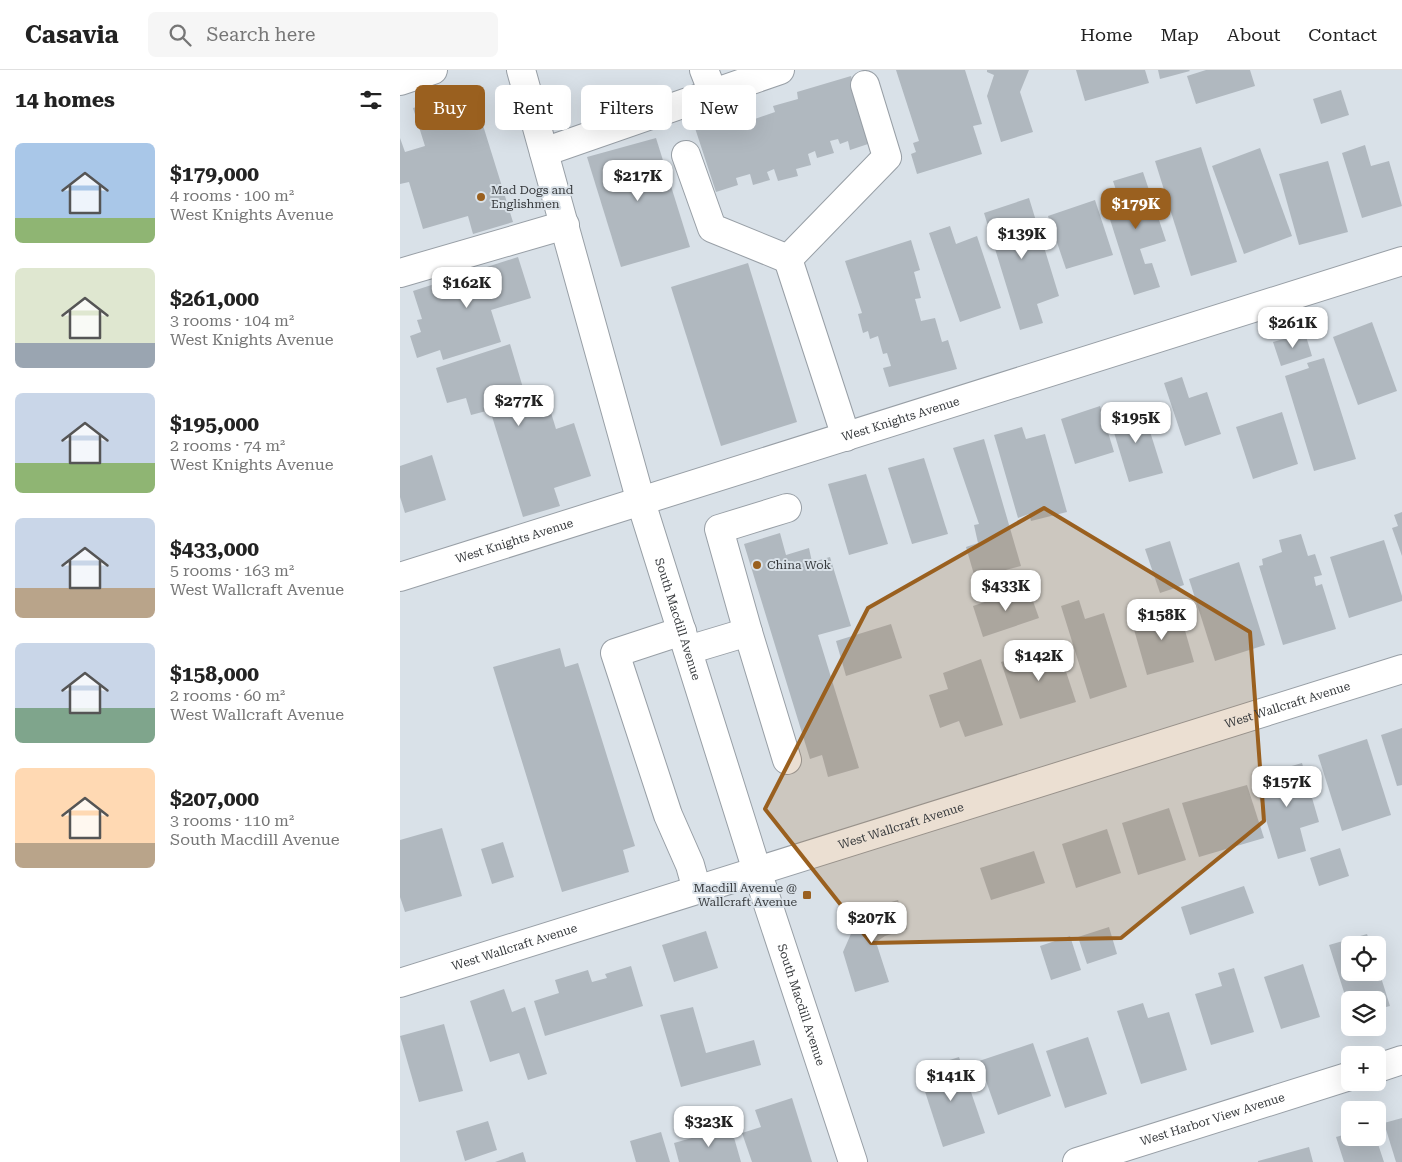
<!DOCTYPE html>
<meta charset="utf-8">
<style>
body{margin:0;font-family:"Roboto Serif",serif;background:#f6f6f6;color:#222;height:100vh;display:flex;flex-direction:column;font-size:19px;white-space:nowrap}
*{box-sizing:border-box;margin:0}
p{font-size:16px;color:#767676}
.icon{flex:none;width:28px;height:28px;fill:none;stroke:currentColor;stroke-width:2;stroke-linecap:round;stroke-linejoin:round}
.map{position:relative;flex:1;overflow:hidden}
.sheet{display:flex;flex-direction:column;background:#fff;width:400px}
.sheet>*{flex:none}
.top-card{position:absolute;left:15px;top:15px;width:475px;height:45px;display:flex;gap:10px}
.buttons{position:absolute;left:941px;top:866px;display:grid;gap:10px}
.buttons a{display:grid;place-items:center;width:45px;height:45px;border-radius:8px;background:#fff;box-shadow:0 5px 20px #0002;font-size:25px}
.price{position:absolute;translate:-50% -42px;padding:0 11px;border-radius:10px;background:#fff;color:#222;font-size:16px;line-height:32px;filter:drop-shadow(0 1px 2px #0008)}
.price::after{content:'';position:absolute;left:50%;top:30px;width:15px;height:11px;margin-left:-8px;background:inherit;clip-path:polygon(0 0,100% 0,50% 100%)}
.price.on{background:#9a601f;color:#fff}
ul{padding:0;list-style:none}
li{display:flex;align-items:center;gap:15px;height:125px;padding:0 15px}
li span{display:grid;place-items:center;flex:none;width:140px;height:100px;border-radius:8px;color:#555}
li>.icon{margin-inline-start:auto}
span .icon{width:60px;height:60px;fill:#fffc;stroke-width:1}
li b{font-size:21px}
h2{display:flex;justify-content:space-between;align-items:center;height:60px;padding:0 15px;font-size:21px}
.tag{padding:0 18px;border-radius:8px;background:#fff;box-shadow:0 5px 20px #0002;font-size:18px;line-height:45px}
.tag.on{background:#9a601f;color:#fff}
header{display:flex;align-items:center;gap:30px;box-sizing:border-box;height:70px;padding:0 25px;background:#fff;border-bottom:1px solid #e0e0e0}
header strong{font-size:24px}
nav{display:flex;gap:28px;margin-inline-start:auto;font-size:18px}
.search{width:350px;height:45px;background:#f6f6f6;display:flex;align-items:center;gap:12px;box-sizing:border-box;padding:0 18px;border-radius:8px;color:#767676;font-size:19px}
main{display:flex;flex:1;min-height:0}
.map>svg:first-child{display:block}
.building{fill:#b0b8bf}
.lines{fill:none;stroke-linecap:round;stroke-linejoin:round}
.minor-casing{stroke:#989fa6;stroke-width:30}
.minor{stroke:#fff;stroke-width:28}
.marked{fill:#9a601f;fill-opacity:0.2;stroke:#9a601f;stroke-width:4;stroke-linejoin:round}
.poi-dot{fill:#9a601f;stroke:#d9e1e8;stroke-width:2}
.labels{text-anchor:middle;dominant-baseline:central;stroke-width:4;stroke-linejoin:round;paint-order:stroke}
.poi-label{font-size:12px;fill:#373a3d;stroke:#d9e1e8;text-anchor:start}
.street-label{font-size:12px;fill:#373a3d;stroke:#d9e1e8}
</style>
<header>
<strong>Casavia</strong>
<div class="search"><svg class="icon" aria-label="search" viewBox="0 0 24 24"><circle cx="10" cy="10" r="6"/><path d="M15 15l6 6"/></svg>Search here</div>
<nav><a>Home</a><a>Map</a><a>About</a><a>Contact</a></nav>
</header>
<main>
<section class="sheet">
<h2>14 homes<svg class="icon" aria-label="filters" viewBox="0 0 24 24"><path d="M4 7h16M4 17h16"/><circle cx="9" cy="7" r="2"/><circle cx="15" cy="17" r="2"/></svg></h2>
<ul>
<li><span style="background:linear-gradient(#a9c7e8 75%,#8fb573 0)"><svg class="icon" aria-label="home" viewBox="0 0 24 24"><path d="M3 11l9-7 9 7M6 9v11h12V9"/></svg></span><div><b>$179,000</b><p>4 rooms · 100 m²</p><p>West Knights Avenue</p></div></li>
<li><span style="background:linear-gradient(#dfe7d0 75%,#9aa5b1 0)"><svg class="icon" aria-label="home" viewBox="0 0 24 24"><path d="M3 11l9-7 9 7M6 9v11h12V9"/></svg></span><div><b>$261,000</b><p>3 rooms · 104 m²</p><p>West Knights Avenue</p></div></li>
<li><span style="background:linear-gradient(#c9d6e8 70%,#8fb573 0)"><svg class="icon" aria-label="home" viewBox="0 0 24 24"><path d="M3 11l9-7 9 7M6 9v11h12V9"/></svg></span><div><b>$195,000</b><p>2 rooms · 74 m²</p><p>West Knights Avenue</p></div></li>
<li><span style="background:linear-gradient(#c9d6e8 70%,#b9a48a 0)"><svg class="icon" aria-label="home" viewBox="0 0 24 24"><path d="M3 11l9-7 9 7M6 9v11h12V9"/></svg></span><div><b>$433,000</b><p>5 rooms · 163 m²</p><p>West Wallcraft Avenue</p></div></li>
<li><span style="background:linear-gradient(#c9d6e8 65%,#7fa58c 0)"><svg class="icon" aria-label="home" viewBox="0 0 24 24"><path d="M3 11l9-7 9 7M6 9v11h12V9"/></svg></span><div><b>$158,000</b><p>2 rooms · 60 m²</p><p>West Wallcraft Avenue</p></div></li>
<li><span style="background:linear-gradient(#ffd9b3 75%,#b9a48a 0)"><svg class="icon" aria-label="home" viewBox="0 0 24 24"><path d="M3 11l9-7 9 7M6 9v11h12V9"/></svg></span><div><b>$207,000</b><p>3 rooms · 110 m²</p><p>South Macdill Avenue</p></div></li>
</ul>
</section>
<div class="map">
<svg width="1002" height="1092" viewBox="0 0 1002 1092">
<rect width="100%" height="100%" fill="#d9e1e8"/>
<!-- building -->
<g class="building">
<polygon points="496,0 565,0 582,54 573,56 582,84 517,104 511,84 516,82 513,73 519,71"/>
<polygon points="587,0 629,0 620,22 633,62 601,72 587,26 594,5 587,2"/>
<polygon points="676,0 745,0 749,13 685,31"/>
<polygon points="758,0 789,0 790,1 760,9"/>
<polygon points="806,0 850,0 855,16 796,34 787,6"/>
<polygon points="451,6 471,73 450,80 448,71 440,74 438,69 430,71 434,83 417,88 415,81 408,84 411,95 396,99 398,106 378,111 374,99 367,102 370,110 353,115 350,104 336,108 338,115 316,122 294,55 325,46 327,51 351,44 352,50 375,42 373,36 398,29 397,22"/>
<polygon points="72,20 113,152 73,164 68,146 23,159 9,112 0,114 0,68 5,82 25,76 13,38"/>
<polygon points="941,20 949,45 921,54 913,29"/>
<polygon points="256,68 290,177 221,197 187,87"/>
<polygon points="965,75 971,96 989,91 1002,136 962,148 942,83"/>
<polygon points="801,77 837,192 791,206 755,91"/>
<polygon points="860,78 892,166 844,184 812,96"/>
<polygon points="928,91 948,162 899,175 879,104"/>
<polygon points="743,102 766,171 740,179 745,194 752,193 760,217 734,225 707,140 721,135 713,111"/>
<polygon points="629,128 659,226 637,234 643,253 620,260 584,143"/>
<polygon points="695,130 713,185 666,199 648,146"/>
<polygon points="550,156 556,174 577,166 601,238 560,252 529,163"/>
<polygon points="511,170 520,200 514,202 521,228 515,229 521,251 535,248 542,272 548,270 557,299 489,317 483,298 491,296 487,283 483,284 478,266 470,269 468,261 463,263 458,244 462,243 445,191"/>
<polygon points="118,187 131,228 91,240 101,272 43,290 40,280 17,288 10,266 21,262 17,250 22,249 13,221"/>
<polygon points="348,193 397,352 321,376 271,217"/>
<polygon points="972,252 997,321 958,335 933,267"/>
<polygon points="905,263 912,286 881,296 873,272"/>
<polygon points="110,274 126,328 145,323 156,359 174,353 191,406 154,418 160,436 123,447 90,340 71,345 66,328 47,333 36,298"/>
<polygon points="924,288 956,389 914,401 885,306 909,298 907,293"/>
<polygon points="782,307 789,328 807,322 821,364 785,376 764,313"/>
<polygon points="700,336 714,382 675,394 661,349"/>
<polygon points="742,336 763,403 729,412 709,346"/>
<polygon points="882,342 898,394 853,409 836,357"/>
<polygon points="622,357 626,369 645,364 667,442 631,451 629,444 618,448 594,365"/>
<polygon points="584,369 621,496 575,508 566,477 578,473 574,455 579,454 553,378"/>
<polygon points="32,385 46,430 5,443 0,427 0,396"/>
<polygon points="524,388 548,464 512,474 488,398"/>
<polygon points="466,404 488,474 449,485 428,414"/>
<polygon points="1002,442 1002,486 992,458 998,456 994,445"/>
<polygon points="380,463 386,485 409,478 412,492 430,487 451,556 418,565 459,698 428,707 422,685 410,689 344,474"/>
<polygon points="901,464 908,486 915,484 922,505 914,507 916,516 922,514 936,559 883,575 859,496 863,495 862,489 882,482 879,470"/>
<polygon points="984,470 1002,526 1002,531 949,548 930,487"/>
<polygon points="770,471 784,515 760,523 745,479"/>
<polygon points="839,492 865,575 815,591 789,509"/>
<polygon points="628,517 639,548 583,567 573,536"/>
<polygon points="679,530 685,549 704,543 727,617 690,629 661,536"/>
<polygon points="778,536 794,592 747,605 731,549"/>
<polygon points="491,554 502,588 446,606 436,571"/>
<polygon points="657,574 676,632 620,649 601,592"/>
<polygon points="160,578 165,597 178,593 235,776 223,780 229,802 162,822 93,597"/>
<polygon points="581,589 603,655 565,667 559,651 540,658 529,625 548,619 543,603"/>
<polygon points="1002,658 1002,715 997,716 981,665"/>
<polygon points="967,669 991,745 942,761 918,685"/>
<polygon points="902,693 919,752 900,758 906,781 878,789 853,707"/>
<polygon points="847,715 864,768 799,787 782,733"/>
<polygon points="769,738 786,790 738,805 722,753"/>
<polygon points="42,758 62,826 5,842 0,827 0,770"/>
<polygon points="707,759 721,803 676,818 662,774"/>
<polygon points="103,772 114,807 92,814 81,779"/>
<polygon points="940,778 949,806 919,816 910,788"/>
<polygon points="634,781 645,813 591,830 580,798"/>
<polygon points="844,816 854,843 790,865 781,837"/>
<polygon points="498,830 507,859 485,866 476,872 489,912 455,922 443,882 461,841"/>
<polygon points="709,857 717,884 687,894 678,867"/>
<polygon points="306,861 318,898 274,912 262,875"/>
<polygon points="967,864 971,875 950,875 950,902 978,902 978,898 990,936 978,939 978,930 950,930 950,941 929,875"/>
<polygon points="670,866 681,900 651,910 640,876"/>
<polygon points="903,894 920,947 881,959 864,907"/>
<polygon points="231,896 243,936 145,966 134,931 159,923 155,910 188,900 192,912 207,908 205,904"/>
<polygon points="834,898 854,962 811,975 795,924 822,916 818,903"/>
<polygon points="104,919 112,942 125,937 147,1004 128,1010 119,983 90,992 70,931"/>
<polygon points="743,933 748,948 769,942 787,1000 741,1014 717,941"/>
<polygon points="293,937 306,983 354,970 361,995 281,1017 260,945"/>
<polygon points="44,954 63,1021 19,1032 0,966"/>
<polygon points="688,967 707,1024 665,1038 646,981"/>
<polygon points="633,973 651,1026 598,1045 579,991"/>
<polygon points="559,987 585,1063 543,1077 518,1000"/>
<polygon points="392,1028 412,1092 352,1092 342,1063 361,1057 355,1040"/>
<polygon points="1002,1048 1002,1092 996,1092 984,1053"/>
<polygon points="88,1051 97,1080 65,1091 56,1061"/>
<polygon points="331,1057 341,1092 279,1092 274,1073"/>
<polygon points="261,1062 270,1092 236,1092 230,1071"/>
<polygon points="950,1063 950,1068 976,1068 984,1092 944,1092 936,1067"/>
<polygon points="909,1077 913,1092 858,1092 858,1091"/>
<polygon points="123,1082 126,1092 95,1092"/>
</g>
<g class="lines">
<defs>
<g id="minor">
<path id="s1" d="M121,0l120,432 116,369 96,291"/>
<polyline points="304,0 313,23"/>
<polyline points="0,11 33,0"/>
<polyline points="144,82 380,0"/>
<polyline points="286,85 312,158 388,189"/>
<polyline points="0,203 165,155"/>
<polyline points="446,367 388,189 487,87 465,15"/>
<path id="s2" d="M0,507l1002,-316"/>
<polyline points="282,561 215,583 268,745 290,795 297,820"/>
<polyline points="348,562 387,690"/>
<polyline points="288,580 348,562 319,459 387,438"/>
<path id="s3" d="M0,913l1002,-314"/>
<polyline points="978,998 1002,990"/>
<path id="s4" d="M677,1092l273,-86"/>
</g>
</defs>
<!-- minor casing -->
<use href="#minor" class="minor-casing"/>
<!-- minor -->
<use href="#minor" class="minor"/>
</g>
<!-- marked area -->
<path class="marked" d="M644,438l206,124 14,189 -143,117 -250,5 -106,-134 103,-201z"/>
<!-- markers -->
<g class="poi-dot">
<circle cx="81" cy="127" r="5"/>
<circle cx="357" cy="495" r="5"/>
<rect x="402" y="820" width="10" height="10" rx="2.5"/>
</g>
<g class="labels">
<!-- poi labels -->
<g class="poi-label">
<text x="91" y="120">Mad Dogs and<tspan x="91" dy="14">Englishmen</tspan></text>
<text x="367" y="495">China Wok</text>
<text x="397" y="818" text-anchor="end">Macdill Avenue @<tspan x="397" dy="14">Wallcraft Avenue</tspan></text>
</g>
<!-- street labels -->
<g class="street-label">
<text stroke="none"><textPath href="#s2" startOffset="525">West Knights Avenue</textPath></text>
<text stroke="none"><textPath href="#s2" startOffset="120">West Knights Avenue</textPath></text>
<text stroke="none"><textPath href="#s1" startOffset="571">South Macdill Avenue</textPath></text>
<text stroke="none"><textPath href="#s3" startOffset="930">West Wallcraft Avenue</textPath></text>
<text stroke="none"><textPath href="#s3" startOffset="525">West Wallcraft Avenue</textPath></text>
<text stroke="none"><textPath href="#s3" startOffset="120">West Wallcraft Avenue</textPath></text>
<text stroke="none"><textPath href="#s1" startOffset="976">South Macdill Avenue</textPath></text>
<text stroke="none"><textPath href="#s4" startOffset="142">West Harbor View Avenue</textPath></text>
</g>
</g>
</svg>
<div class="buttons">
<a><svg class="icon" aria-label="locate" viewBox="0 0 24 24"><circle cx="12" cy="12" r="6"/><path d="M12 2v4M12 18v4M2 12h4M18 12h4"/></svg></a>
<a><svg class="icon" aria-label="layers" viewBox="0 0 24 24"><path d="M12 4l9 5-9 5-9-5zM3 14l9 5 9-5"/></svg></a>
<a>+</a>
<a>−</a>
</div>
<b class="price" style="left:238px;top:132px">$217K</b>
<b class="price on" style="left:736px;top:160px">$179K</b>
<b class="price" style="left:622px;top:190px">$139K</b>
<b class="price" style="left:67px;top:239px">$162K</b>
<b class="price" style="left:893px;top:279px">$261K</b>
<b class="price" style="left:119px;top:357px">$277K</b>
<b class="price" style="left:736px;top:374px">$195K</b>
<b class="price" style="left:606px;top:542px">$433K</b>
<b class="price" style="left:762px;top:571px">$158K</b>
<b class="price" style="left:639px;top:612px">$142K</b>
<b class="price" style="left:887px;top:738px">$157K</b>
<b class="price" style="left:472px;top:874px">$207K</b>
<b class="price" style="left:551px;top:1032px">$141K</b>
<b class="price" style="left:309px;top:1078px">$323K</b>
<div class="top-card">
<a class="tag on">Buy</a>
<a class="tag">Rent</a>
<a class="tag">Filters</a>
<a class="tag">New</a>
</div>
</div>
</main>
